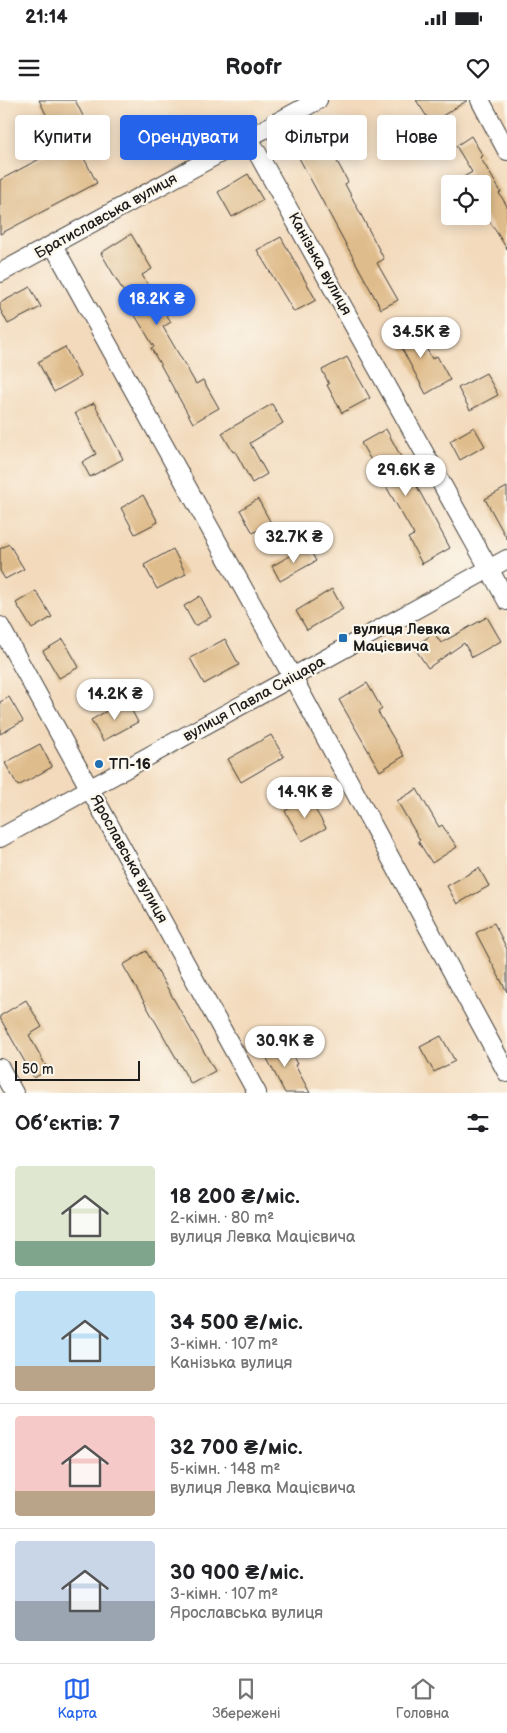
<!DOCTYPE html>
<html lang="uk">
<meta charset="utf-8">
<style>
body{margin:0;font-family:"Balsamiq Sans",sans-serif;background:#f6f6f6;color:#202124;height:100vh;display:flex;flex-direction:column;font-size:19px;white-space:nowrap}
*{box-sizing:border-box;margin:0}
p{font-size:16px;color:#757577}
.icon{flex:none;width:28px;height:28px;fill:none;stroke:currentColor;stroke-width:2;stroke-linecap:round;stroke-linejoin:round}
.map{position:relative;height:993px;overflow:hidden}
.drawer{display:flex;flex-direction:column;background:#fff;flex:1}
.drawer>*{flex:none}
.banner{position:absolute;left:15px;top:15px;width:478px;height:45px;display:flex;gap:10px}
.controls{position:absolute;left:441px;top:75px;display:grid;gap:10px}
.controls a{display:grid;place-items:center;width:50px;height:50px;border-radius:5px;background:#fff;box-shadow:0 2px 12px #0003;font-size:25px}
.scale{position:absolute;left:15px;bottom:12px;width:125px;box-sizing:border-box;padding-left:5px;border:2px solid #1c1c1c;border-top:0;font-size:14px;line-height:18px;white-space:nowrap;color:#1c1c1c;-webkit-text-stroke:4px #fbf7ec;paint-order:stroke}
.price{position:absolute;translate:-50% -42px;padding:0 11px;border-radius:18px;background:#fff;color:#222;font-size:16px;line-height:32px;filter:drop-shadow(0 1px 2px #0008)}
.price::after{content:'';position:absolute;left:50%;top:30px;width:15px;height:11px;margin-left:-8px;background:inherit;clip-path:polygon(0 0,100% 0,50% 100%)}
.price.selected{background:#2563eb;color:#fff}
ul{padding:0;list-style:none}
li{display:flex;align-items:center;gap:15px;height:125px;padding:0 15px}
li+li{border-top:1px solid #e0e0e0}
li span{display:grid;place-items:center;flex:none;width:140px;height:100px;border-radius:5px;color:#555}
li>.icon{margin-inline-start:auto}
span .icon{width:60px;height:60px;fill:#fffc;stroke-width:1}
li b{font-size:21px}
h2{display:flex;justify-content:space-between;align-items:center;height:60px;padding:0 15px;font-size:21px}
.chip{padding:0 18px;border-radius:5px;background:#fff;box-shadow:0 2px 12px #0003;font-size:18px;line-height:45px}
.chip.selected{background:#2563eb;color:#fff}
.status{display:flex;justify-content:space-between;align-items:center;height:35px;padding:0 25px;background:#fff;direction:ltr}
.status svg{height:14px;fill:currentColor}
header{display:flex;justify-content:space-between;align-items:center;height:65px;padding:0 15px;background:#fff;font-size:22px;font-weight:700}
.dock{display:flex;justify-content:space-around;align-items:center;height:70px;border-top:1px solid #e0e0e0;background:#fff;font-size:14px;color:#757577}
.dock a{display:grid;justify-items:center;gap:2px}
.dock .selected{color:#2563eb}
.map>svg:first-child{display:block}
.building{fill:#dfbc8b}
.lines{fill:none;stroke-linecap:round;stroke-linejoin:round}
.street-casing{stroke:#3c3834;stroke-width:20}
.street{stroke:#fff;stroke-width:18}
.poi-dot{fill:#1f6fb2;stroke:#fbf7ec;stroke-width:2}
.labels{text-anchor:middle;dominant-baseline:central;stroke-width:4.5;stroke-linejoin:round;paint-order:stroke}
.street-label{font-size:15px;fill:#1c1c1c;stroke:#fbf7ec}
.poi-label{font-size:15px;font-weight:bold;fill:#1c1c1c;stroke:#fbf7ec;text-anchor:start}
</style>
<div class="status"><b>21:14</b><svg viewBox="0 0 49 12"><path d="M0 12V9h3v3zM5 12V6h3v6zM10 12V3h3v9zM15 12V0h3v12zM26 1h20v11H26zM47 4h2v5h-2z"/></svg></div>
<header><svg class="icon" aria-label="menu" viewBox="0 0 24 24"><path d="M4 6h16M4 12h16M4 18h16"/></svg>Roofr<svg class="icon" aria-label="heart" viewBox="0 0 24 24"><path d="M12 20l-8-8c-3-5 5-10 8-4 3-6 11-1 8 4z"/></svg></header>
<div class="map">
<svg width="507" height="993" viewBox="0 0 507 993">
<rect width="100%" height="100%" fill="#fbf7ec"/>
<filter id="ink" filterUnits="userSpaceOnUse"><feTurbulence type="fractalNoise" baseFrequency=".02" numOctaves="2"/><feDisplacementMap in="SourceGraphic" scale="10" xChannelSelector="R" yChannelSelector="G"/><feConvolveMatrix kernelMatrix="1 2 1 2 8 2 1 2 1" color-interpolation-filters="sRGB"/></filter>
<filter id="wash" filterUnits="userSpaceOnUse"><feTurbulence type="fractalNoise" baseFrequency=".0096" numOctaves="4" result="noise"/><feDisplacementMap in="SourceGraphic" scale="20" xChannelSelector="R" yChannelSelector="G"/><feGaussianBlur stdDeviation="1.12" result="paint"/><feColorMatrix in="noise" values="0 0 0 0 0 0 0 0 0 0 0 0 0 0 0 0 0 1.4 0 .05"/><feComposite in="paint" operator="in"/></filter>
<g filter="url(#wash)">
<rect width="100%" height="100%" fill="#f3dabc"/>
<g id="blocks">
<!-- building -->
<g class="building">
<polygon points="39,0 75,0 87,24 70,32 97,83 0,134 0,80 62,47"/>
<polygon points="416,0 468,0 431,23"/>
<polygon points="322,29 334,51 332,52 348,82 345,84 384,159 377,163 398,200 381,209 292,45"/>
<polygon points="471,36 483,56 480,57 501,92 499,93 507,106 507,149 482,109 482,84 452,84 472,72 456,46"/>
<polygon points="248,74 263,100 232,117 218,92"/>
<polygon points="131,134 152,169 142,175 171,222 163,227 196,284 203,280 219,308 193,323 151,248 154,247 127,202 129,201 101,153"/>
<polygon points="281,137 316,200 294,212 257,150"/>
<polygon points="30,187 41,207 8,224 0,209 0,203"/>
<polygon points="412,221 432,259 437,256 450,280 426,294 393,232"/>
<polygon points="65,247 80,277 54,292 38,262"/>
<polygon points="347,257 370,298 342,313 327,285 329,284 322,270"/>
<polygon points="486,273 498,295 470,310 458,288"/>
<polygon points="94,303 123,359 90,377 82,362 96,354 75,313"/>
<polygon points="272,304 283,323 250,343 267,374 252,383 235,351 233,352 222,333"/>
<polygon points="474,327 485,346 460,360 450,341"/>
<polygon points="386,329 450,448 422,464 408,438 414,435 361,343"/>
<polygon points="507,387 507,439 485,399"/>
<polygon points="143,395 158,422 135,434 121,408"/>
<polygon points="258,399 271,423 253,433 240,410"/>
<polygon points="9,444 24,469 5,479 0,471 0,449"/>
<polygon points="308,446 316,461 280,481 272,466"/>
<polygon points="173,449 186,474 157,489 144,465"/>
<polygon points="332,489 343,509 307,530 296,511"/>
<polygon points="36,491 52,517 32,529 16,503"/>
<polygon points="200,496 211,517 195,526 184,506"/>
<polygon points="487,517 501,541 472,557 464,543 428,568 414,547 434,533 441,543"/>
<polygon points="63,539 79,567 59,578 43,551"/>
<polygon points="225,539 239,565 204,584 190,558"/>
<polygon points="367,583 382,609 378,612 404,656 380,671 339,600"/>
<polygon points="9,597 23,621 0,634 0,602"/>
<polygon points="126,600 138,622 103,641 91,620"/>
<polygon points="271,635 284,657 241,682 228,659"/>
<polygon points="40,644 52,667 18,686 5,663"/>
<polygon points="417,689 439,727 442,725 457,747 432,763 418,741 420,740 397,701"/>
<polygon points="308,697 326,728 302,741 285,711"/>
<polygon points="479,768 489,786 457,804 447,786"/>
<polygon points="494,823 507,849 507,892 476,833"/>
<polygon points="146,851 215,971 191,984 123,865"/>
<polygon points="26,900 42,927 29,935 48,970 34,978 0,918 0,916"/>
<polygon points="441,936 455,961 434,972 420,947"/>
<polygon points="283,938 297,964 295,965 310,993 285,993 262,949"/>
</g>
</g>
</g>
<g filter="url(#ink)">
<use href="#blocks" fill-opacity="0" stroke="#3c3834" stroke-width="1"/>
<g class="lines">
<defs>
<g id="street">
<polyline points="480,0 507,51"/>
<polyline points="249,38 507,501"/>
<polyline points="53,145 293,578 507,973"/>
<polyline points="0,173 318,0"/>
<polyline points="0,526 257,993"/>
<polyline points="0,738 507,459"/>
<polyline points="0,968 14,993"/>
</g>
</defs>
<!-- street casing -->
<use href="#street" class="street-casing"/>
<!-- street -->
<use href="#street" class="street"/>
</g>
</g>
<!-- markers -->
<g class="poi-dot">
<rect x="338" y="533" width="10" height="10" rx="2.5"/>
<circle cx="99" cy="664" r="5"/>
</g>
<g class="labels">
<!-- street labels -->
<g class="street-label">
<text transform="translate(106 116) rotate(-29)">Братиславська вулиця</text>
<text transform="translate(320 164) rotate(61)">Канізька вулиця</text>
<text transform="translate(254 599) rotate(-29)">вулиця Павла Сніцара</text>
<text transform="translate(129 759) rotate(61)">Ярославська вулиця</text>
</g>
<!-- poi labels -->
<g class="poi-label">
<text x="353" y="529">вулиця Левка<tspan x="353" dy="17">Мацієвича</tspan></text>
<text x="109" y="664">ТП-16</text>
</g>
</g>
</svg>
<div class="controls">
<a><svg class="icon" aria-label="locate" viewBox="0 0 24 24"><circle cx="12" cy="12" r="6"/><path d="M12 2v4M12 18v4M2 12h4M18 12h4"/></svg></a>
</div>
<div class="scale">50 m</div>
<b class="price selected" style="left:157px;top:226px">18.2K ₴</b>
<b class="price" style="left:421px;top:259px">34.5K ₴</b>
<b class="price" style="left:406px;top:397px">29.6K ₴</b>
<b class="price" style="left:294px;top:464px">32.7K ₴</b>
<b class="price" style="left:115px;top:621px">14.2K ₴</b>
<b class="price" style="left:305px;top:719px">14.9K ₴</b>
<b class="price" style="left:285px;top:968px">30.9K ₴</b>
<div class="banner">
<a class="chip">Купити</a>
<a class="chip selected">Орендувати</a>
<a class="chip">Фільтри</a>
<a class="chip">Нове</a>
</div>
</div>
<section class="drawer">
<h2>Об’єктів: 7<svg class="icon" aria-label="filters" viewBox="0 0 24 24"><path d="M4 7h16M4 17h16"/><circle cx="9" cy="7" r="2"/><circle cx="15" cy="17" r="2"/></svg></h2>
<ul>
<li><span style="background:linear-gradient(#dfe7d0 75%,#7fa58c 0)"><svg class="icon" aria-label="home" viewBox="0 0 24 24"><path d="M3 11l9-7 9 7M6 9v11h12V9"/></svg></span><div><b>18 200 ₴/міс.</b><p>2-кімн. · 80 m²</p><p>вулиця Левка Мацієвича</p></div></li>
<li><span style="background:linear-gradient(#bfe0f5 75%,#b9a48a 0)"><svg class="icon" aria-label="home" viewBox="0 0 24 24"><path d="M3 11l9-7 9 7M6 9v11h12V9"/></svg></span><div><b>34 500 ₴/міс.</b><p>3-кімн. · 107 m²</p><p>Канізька вулиця</p></div></li>
<li><span style="background:linear-gradient(#f6c9c9 75%,#b9a48a 0)"><svg class="icon" aria-label="home" viewBox="0 0 24 24"><path d="M3 11l9-7 9 7M6 9v11h12V9"/></svg></span><div><b>32 700 ₴/міс.</b><p>5-кімн. · 148 m²</p><p>вулиця Левка Мацієвича</p></div></li>
<li><span style="background:linear-gradient(#c9d6e8 60%,#9aa5b1 0)"><svg class="icon" aria-label="home" viewBox="0 0 24 24"><path d="M3 11l9-7 9 7M6 9v11h12V9"/></svg></span><div><b>30 900 ₴/міс.</b><p>3-кімн. · 107 m²</p><p>Ярославська вулиця</p></div></li>
</ul>
</section>
<nav class="dock">
<a class="selected"><svg class="icon" aria-label="map" viewBox="0 0 24 24"><path d="M3 6l6-2 6 2 6-2v14l-6 2-6-2-6 2zM9 4v14M15 6v14"/></svg>Карта</a>
<a><svg class="icon" aria-label="saved" viewBox="0 0 24 24"><path d="M7 4h10v16l-5-4-5 4z"/></svg>Збережені</a>
<a><svg class="icon" aria-label="home" viewBox="0 0 24 24"><path d="M3 11l9-7 9 7M6 9v11h12V9"/></svg>Головна</a>
</nav>
